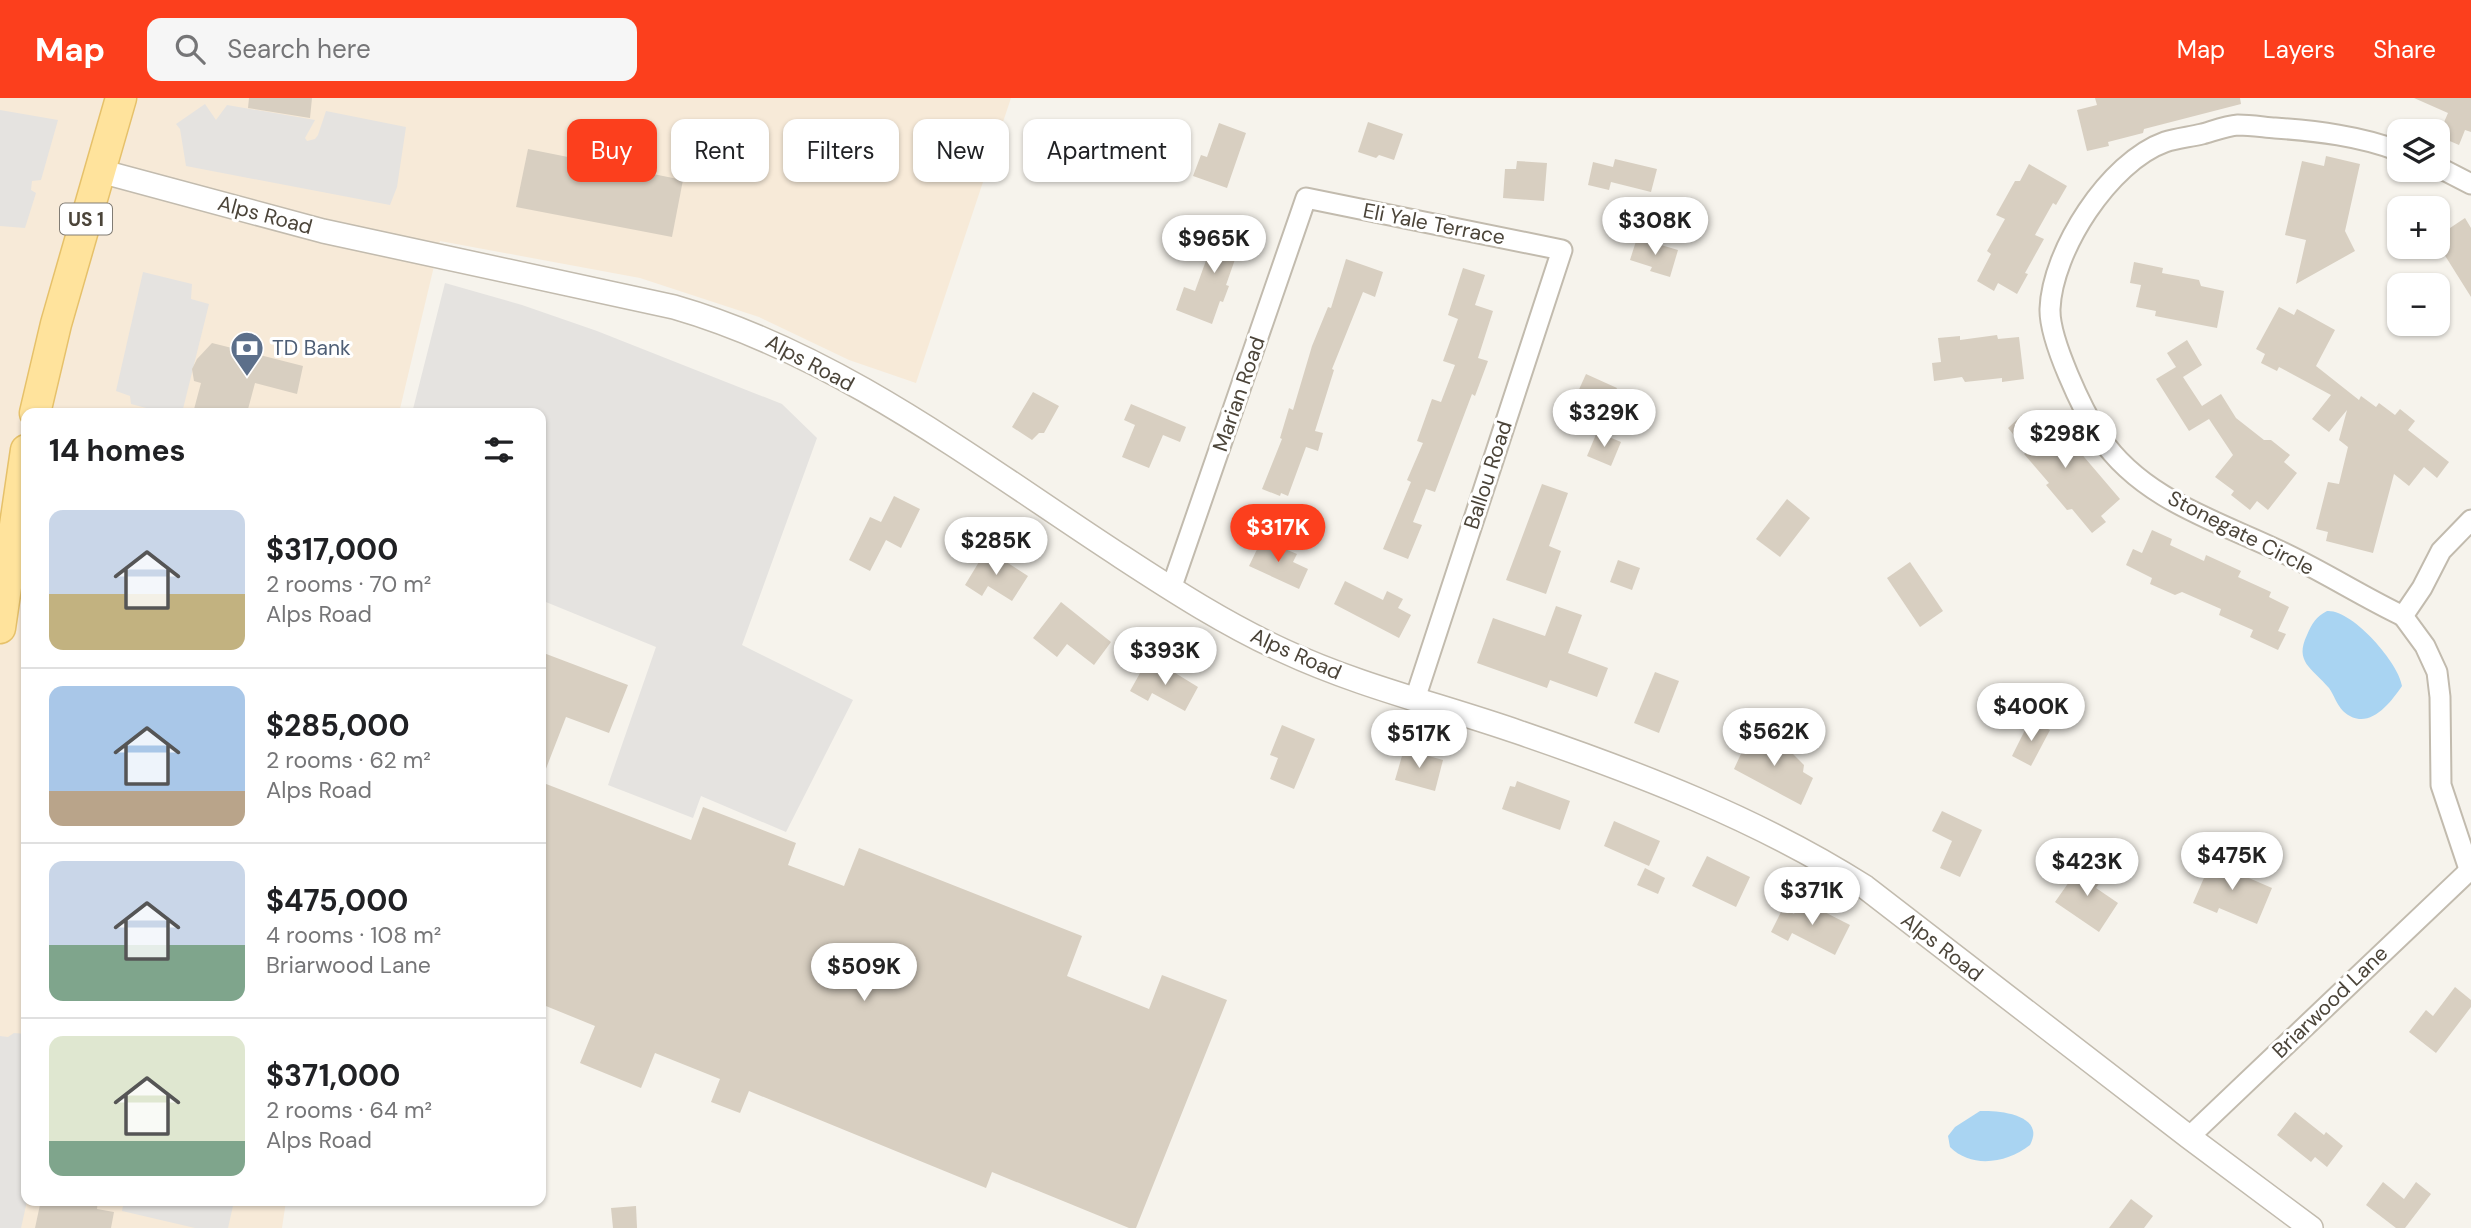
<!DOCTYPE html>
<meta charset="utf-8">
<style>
body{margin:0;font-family:"DM Sans",sans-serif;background:#f6f6f6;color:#202124;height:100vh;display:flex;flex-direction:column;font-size:26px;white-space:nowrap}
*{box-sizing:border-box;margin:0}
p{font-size:23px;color:#757577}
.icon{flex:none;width:38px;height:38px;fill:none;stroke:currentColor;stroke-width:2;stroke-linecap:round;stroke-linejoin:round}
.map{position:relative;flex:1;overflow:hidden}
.panel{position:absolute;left:21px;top:310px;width:525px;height:798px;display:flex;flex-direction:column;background:#fff;border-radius:14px;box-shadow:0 2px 5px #0004}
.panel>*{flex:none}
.hud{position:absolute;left:567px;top:21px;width:665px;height:63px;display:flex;gap:14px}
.controls{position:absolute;left:2387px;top:21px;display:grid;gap:14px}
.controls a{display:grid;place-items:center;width:63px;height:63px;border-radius:14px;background:#fff;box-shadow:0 2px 5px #0004;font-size:35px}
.price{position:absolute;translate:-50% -60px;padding:0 16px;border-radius:24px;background:#fff;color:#222;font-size:23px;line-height:46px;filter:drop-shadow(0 2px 4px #0008)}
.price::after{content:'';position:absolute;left:50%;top:42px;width:21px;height:16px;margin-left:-10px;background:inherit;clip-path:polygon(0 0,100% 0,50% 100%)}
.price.current{background:#fc3f1d;color:#fff}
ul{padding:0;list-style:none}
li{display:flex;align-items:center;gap:21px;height:175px;padding:0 28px}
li+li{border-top:2px solid #e0e0e0}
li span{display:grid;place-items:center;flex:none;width:196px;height:140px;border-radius:14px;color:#555}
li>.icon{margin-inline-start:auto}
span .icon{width:84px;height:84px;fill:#fffc;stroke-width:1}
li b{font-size:30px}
h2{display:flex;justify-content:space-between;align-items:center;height:84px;padding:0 28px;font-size:30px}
.pill{padding:0 24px;border-radius:14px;background:#fff;box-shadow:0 2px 5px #0004;font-size:24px;line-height:63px}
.pill.current{background:#fc3f1d;color:#fff}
header{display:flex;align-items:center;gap:42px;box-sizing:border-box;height:98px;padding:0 35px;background:#fc3f1d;color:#fff}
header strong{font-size:33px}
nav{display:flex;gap:38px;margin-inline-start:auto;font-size:24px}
.search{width:490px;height:63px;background:#f6f6f6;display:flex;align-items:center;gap:18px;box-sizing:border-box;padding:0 24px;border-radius:14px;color:#757577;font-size:26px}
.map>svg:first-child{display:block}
.commercial{fill:#f7ead8}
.parking{fill:#e5e3e0}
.water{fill:#a9d4f2}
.building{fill:#d8cfc1}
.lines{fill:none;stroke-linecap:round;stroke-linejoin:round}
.minor-casing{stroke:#c2bbae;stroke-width:23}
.tertiary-casing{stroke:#c2bbae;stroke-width:26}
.primary-casing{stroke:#e6c16a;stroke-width:33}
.minor{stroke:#fff;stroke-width:19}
.tertiary{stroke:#fff;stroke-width:23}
.primary{stroke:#ffe39c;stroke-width:30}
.labels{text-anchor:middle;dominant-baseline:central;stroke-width:6;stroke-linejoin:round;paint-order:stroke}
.shield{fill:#fff;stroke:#817c74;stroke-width:2}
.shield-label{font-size:19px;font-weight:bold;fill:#4b4439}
.street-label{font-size:21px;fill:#4b4439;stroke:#fff}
.service-label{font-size:21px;fill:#4e5e75;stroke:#fff;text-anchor:start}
</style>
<header>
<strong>Map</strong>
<div class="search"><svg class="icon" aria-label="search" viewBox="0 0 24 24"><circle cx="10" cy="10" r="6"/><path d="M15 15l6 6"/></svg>Search here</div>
<nav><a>Map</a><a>Layers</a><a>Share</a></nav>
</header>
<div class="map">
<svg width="2471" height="1130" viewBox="0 0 2471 1130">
<rect width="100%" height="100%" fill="#f6f3ec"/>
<!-- commercial -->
<polygon class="commercial" points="0,0 1011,0 916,285 849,262 759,219 640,180 440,143 399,315 26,315 26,1102 286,1103 282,1130 0,1130"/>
<!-- parking -->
<g class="parking">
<polygon points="205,6 216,22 227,7 315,22 305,40 307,43 315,41 318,37 326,13 406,29 397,89 390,107 186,68 180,31 176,26"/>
<polygon points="0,12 58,22 41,82 32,83 31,92 36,95 25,130 0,128"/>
<polygon points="143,174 192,186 191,201 209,206 182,315 165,315 131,306 130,298 116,293"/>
<polygon points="445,185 522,207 597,233 782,306 817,340 742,547 853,602 786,734 701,698 693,720 608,687 656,549 541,502 541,315 412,315"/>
<polygon points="14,935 26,936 27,1103 21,1130 0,1130 0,938 8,939"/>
<polygon points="124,1103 124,1102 234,1103 228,1130 195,1130 122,1113"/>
</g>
<!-- water -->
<g class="water">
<path d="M2327,513c25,-2 72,52 75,75 -13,19 -35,47 -59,25 -6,-6 -9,-16 -14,-23 -17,-20 -35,-26 -22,-53 5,-12 9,-18 20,-24z"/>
<path d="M1980,1013c20,-1 66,4 50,34 -23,18 -58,24 -80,2l-2,-11 7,-9z"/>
</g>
<!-- building -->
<g class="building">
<polygon points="249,0 312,0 310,20 248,10"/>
<polygon points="2095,0 2240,0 2241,6 2144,31 2143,35 2108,44 2109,48 2087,53 2077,12 2097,7"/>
<polygon points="2414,0 2471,0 2471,34 2465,32 2459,47 2438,38 2448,15"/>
<polygon points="1368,24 1403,36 1394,62 1379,57 1376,60 1358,54"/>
<polygon points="1219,25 1246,35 1227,90 1193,78 1201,57 1207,59"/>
<polygon points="528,51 683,82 672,139 516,109"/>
<polygon points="2326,58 2360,66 2345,133 2355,153 2296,186 2306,142 2285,137 2302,63 2324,68"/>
<polygon points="1615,61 1657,71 1651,94 1611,84 1609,92 1588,87 1593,64 1613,69"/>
<polygon points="1517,63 1547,65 1544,103 1503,100 1505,71 1516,71"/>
<polygon points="2029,66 2067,88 2056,107 2053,105 2035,137 2044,141 2025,175 2028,176 2017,196 1998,185 1994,193 1977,183 1991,156 1987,153 2005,121 1996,117 2015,83 2020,83"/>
<polygon points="2465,120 2471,130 2471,199 2444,156 2438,159 2438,138"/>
<polygon points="1221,121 1246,130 1226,187 1229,188 1223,204 1220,203 1212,226 1176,212 1184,189 1195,193"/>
<polygon points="1637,140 1678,152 1670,179 1650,173 1652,169 1630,162"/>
<polygon points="1346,161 1383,174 1375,199 1363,194 1332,271 1334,272 1315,333 1323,335 1318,353 1306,349 1288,398 1281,395 1280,398 1262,391 1282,341 1280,340 1289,310 1293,312 1312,248 1328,209 1331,210"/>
<polygon points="2134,164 2163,170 2162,175 2199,182 2201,188 2224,193 2217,230 2155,218 2156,213 2136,209 2141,187 2130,185"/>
<polygon points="1463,170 1485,177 1475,207 1493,213 1478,260 1488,263 1475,298 1472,296 1435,394 1426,391 1413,424 1422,427 1408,461 1383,451 1411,384 1407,382 1423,345 1417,343 1432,301 1441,304 1455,267 1443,263 1458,221 1448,217"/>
<polygon points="2279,209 2294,217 2297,211 2335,232 2316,268 2359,302 2361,298 2376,309 2379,305 2395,317 2400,311 2415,323 2408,332 2449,364 2437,380 2424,369 2409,388 2394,376 2373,455 2326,443 2328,434 2316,431 2328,384 2339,386 2348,349 2339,342 2347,312 2329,334 2312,321 2331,297 2279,269 2277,273 2261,265 2265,256 2256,251"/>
<polygon points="1997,237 1998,241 2019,239 2024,281 2002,284 2002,280 1965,284 1962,279 1934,283 1932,265 1941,264 1938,240 1960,238 1960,242"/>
<polygon points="2187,242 2202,267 2183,279 2202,308 2221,296 2236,320 2264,342 2271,342 2290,357 2284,364 2297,375 2268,412 2257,403 2250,412 2231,397 2234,393 2215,379 2233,357 2209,321 2189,333 2156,281 2176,269 2167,255"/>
<polygon points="212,245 303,268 297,296 255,285 247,315 193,315 201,285 194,283 192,271 197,261"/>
<polygon points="1586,276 1617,290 1602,322 1572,307"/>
<polygon points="1033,294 1059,308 1044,335 1039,335 1032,342 1012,329"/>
<polygon points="1131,306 1186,329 1180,344 1163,337 1149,370 1122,359 1135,327 1124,322"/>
<polygon points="2044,312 2120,401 2101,418 2106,424 2092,435 2072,411 2067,412 2046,387 2049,385 2024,356 2027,353 2008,330 2022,317 2029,325"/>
<polygon points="1597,334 1621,344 1611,368 1587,358"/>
<polygon points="1542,386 1568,395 1549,448 1561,453 1546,496 1506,482"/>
<polygon points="894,398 920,411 901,450 886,442 870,473 849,462 870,419 881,424"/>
<polygon points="1787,401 1810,420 1780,459 1756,441"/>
<polygon points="2152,432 2172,441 2170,447 2204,463 2206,457 2241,473 2238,479 2271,494 2269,499 2289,509 2278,533 2286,536 2278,552 2250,539 2253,532 2219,517 2221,511 2182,494 2175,497 2150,486 2152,480 2126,467 2133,451 2142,455"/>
<polygon points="1262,441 1297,456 1293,464 1308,471 1299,491 1249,468"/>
<polygon points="985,454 995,461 997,458 1028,478 1012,503 988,488 982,498 965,487"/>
<polygon points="1618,462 1640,470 1632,492 1610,484"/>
<polygon points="1910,464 1943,513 1920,529 1887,480"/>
<polygon points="1345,483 1383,502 1387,493 1403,501 1398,510 1411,517 1399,540 1334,506"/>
<polygon points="1061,504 1111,544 1094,567 1067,546 1057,559 1033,540"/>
<polygon points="1556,508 1582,517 1568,555 1608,570 1597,599 1550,582 1547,590 1477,565 1493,520 1545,538"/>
<polygon points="541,554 628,587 609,635 566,619 542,681"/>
<polygon points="1144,568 1163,578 1167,570 1198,589 1185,613 1152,595 1148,603 1130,593"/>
<polygon points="1655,574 1679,583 1659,635 1634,625"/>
<polygon points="2030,622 2050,632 2031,668 2012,658"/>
<polygon points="1282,627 1315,641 1294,691 1270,681 1278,660 1270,657"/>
<polygon points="1751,634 1787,650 1804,667 1803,674 1813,680 1801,707 1734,671"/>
<polygon points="1404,651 1443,662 1435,693 1395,682"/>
<polygon points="1517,683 1570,703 1560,732 1502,711 1510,688 1515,689"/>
<polygon points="541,684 691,742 703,709 796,745 788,767 844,788 859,750 1082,838 1067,878 1149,911 1162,877 1227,902 1136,1130 1129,1130 992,1074 986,1090 749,993 740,1015 711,1004 720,981 655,955 641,990 580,965 595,928 541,906"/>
<polygon points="1942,713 1982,732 1960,779 1940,770 1952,743 1932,733"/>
<polygon points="1614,723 1660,743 1649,768 1604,748"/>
<polygon points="2214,757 2238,767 2235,774 2272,790 2257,826 2219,810 2217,815 2193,805"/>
<polygon points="1707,758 1750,779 1736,809 1692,788"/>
<polygon points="2083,764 2104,778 2096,790 2118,805 2099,834 2055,804"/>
<polygon points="1645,770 1665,780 1658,796 1637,787"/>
<polygon points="1801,802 1850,827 1835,857 1792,835 1788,843 1771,834 1783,810 1794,816"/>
<polygon points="2455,889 2471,902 2471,909 2436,955 2409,934 2426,912 2433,918"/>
<polygon points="2295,1014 2324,1037 2326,1034 2343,1048 2327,1069 2315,1059 2311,1064 2277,1037"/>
<polygon points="2383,1084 2404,1101 2416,1084 2431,1096 2405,1130 2396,1130 2366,1107"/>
<polygon points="2131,1101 2153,1118 2144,1130 2109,1130"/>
<polygon points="41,1102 98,1102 97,1111 114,1114 111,1130 35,1130"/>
<polygon points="636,1108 637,1130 613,1130 611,1110"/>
</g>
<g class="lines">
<defs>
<g id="minor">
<path d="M2399,53c-39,-15 -82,-20 -124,-23 -12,-1 -25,-3 -37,-3 -12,1 -25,6 -36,9 -12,3 -25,4 -37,8 -56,20 -113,109 -115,167 -1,31 33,102 50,128 43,64 121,85 186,117 40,19 77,43 117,62l19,-28 19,-37 30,-31"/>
<polyline points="2438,69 2471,86"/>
<polyline points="1171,491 1306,100 1562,152 1415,601"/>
<polyline points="2403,518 2425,548 2437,574 2440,599 2441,687 2469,771"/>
<polyline points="2189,1039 2471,771"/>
</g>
<path id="tertiary" d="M100,73l223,60 351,76c166,48 305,157 448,250 52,34 105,68 162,94 75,35 156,54 234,81 120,41 240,87 347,155l324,250 122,91"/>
<g id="primary">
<polyline points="35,315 56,226 121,0"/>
<polyline points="0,530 26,352"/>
</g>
</defs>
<!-- minor casing -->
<use href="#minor" class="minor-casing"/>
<!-- tertiary casing -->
<use href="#tertiary" class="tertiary-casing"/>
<!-- primary casing -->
<use href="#primary" class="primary-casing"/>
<!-- minor -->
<use href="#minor" class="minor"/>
<!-- tertiary -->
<use href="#tertiary" class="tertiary"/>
<!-- primary -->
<use href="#primary" class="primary"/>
</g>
<!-- icons -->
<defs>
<symbol id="bank-pin" viewBox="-11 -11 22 30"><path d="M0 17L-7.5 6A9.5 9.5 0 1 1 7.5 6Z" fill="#5c6f8a" stroke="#fff"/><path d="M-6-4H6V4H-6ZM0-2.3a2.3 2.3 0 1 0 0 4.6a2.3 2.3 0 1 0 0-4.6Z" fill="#fff"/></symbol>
</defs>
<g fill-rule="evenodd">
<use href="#bank-pin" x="228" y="231" width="38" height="52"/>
</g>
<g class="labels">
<!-- shield labels -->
<rect class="shield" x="60" y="105.5" width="52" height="31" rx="5"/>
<g class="shield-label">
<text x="86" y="121">US 1</text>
</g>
<!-- street labels -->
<g class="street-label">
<text transform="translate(265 117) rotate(15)">Alps Road</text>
<text transform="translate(1434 126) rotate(11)">Eli Yale Terrace</text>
<text transform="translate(810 265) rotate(28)">Alps Road</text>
<text transform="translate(1239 296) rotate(-71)">Marian Road</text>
<text transform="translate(1488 377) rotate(-72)">Ballou Road</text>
<text transform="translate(2241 435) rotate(27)">Stonegate Circle</text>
<text transform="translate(1296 556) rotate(24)">Alps Road</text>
<text transform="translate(1942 849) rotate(38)">Alps Road</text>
<text transform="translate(2330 904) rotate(-44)">Briarwood Lane</text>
</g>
<!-- service labels -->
<g class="service-label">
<text x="272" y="250">TD Bank</text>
</g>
</g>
</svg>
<div class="controls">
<a><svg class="icon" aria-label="layers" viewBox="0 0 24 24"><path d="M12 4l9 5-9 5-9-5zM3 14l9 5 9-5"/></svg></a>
<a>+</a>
<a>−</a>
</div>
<b class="price" style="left:1655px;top:159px">$308K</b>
<b class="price" style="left:1214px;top:177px">$965K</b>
<b class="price" style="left:1604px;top:351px">$329K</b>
<b class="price" style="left:2065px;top:372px">$298K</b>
<b class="price current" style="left:1278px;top:466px">$317K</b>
<b class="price" style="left:996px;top:479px">$285K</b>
<b class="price" style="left:1165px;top:589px">$393K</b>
<b class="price" style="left:2031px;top:645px">$400K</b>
<b class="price" style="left:1774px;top:670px">$562K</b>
<b class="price" style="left:1419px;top:672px">$517K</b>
<b class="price" style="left:2232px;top:794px">$475K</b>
<b class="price" style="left:2087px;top:800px">$423K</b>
<b class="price" style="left:1812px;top:829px">$371K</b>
<b class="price" style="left:864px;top:905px">$509K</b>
<div class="hud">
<a class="pill current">Buy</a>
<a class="pill">Rent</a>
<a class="pill">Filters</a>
<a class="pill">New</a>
<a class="pill">Apartment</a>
</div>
<section class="panel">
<h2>14 homes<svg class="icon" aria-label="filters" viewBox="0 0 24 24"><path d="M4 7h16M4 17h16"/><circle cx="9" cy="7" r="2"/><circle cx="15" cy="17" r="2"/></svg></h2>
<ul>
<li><span style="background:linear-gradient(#c9d6e8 60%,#c2b280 0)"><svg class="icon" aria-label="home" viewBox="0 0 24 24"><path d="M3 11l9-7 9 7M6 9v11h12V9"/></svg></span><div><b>$317,000</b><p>2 rooms · 70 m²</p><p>Alps Road</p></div></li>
<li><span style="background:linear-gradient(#a9c7e8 75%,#b9a48a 0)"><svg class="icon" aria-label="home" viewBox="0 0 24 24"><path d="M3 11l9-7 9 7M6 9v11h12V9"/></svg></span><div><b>$285,000</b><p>2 rooms · 62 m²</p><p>Alps Road</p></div></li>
<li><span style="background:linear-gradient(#c9d6e8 60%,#7fa58c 0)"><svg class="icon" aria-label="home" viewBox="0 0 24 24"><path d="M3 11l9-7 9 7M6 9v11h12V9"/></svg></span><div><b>$475,000</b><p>4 rooms · 108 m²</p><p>Briarwood Lane</p></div></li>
<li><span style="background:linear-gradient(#dfe7d0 75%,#7fa58c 0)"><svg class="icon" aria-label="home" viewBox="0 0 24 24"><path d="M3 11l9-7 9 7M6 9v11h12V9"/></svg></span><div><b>$371,000</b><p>2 rooms · 64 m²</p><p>Alps Road</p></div></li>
</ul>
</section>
</div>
